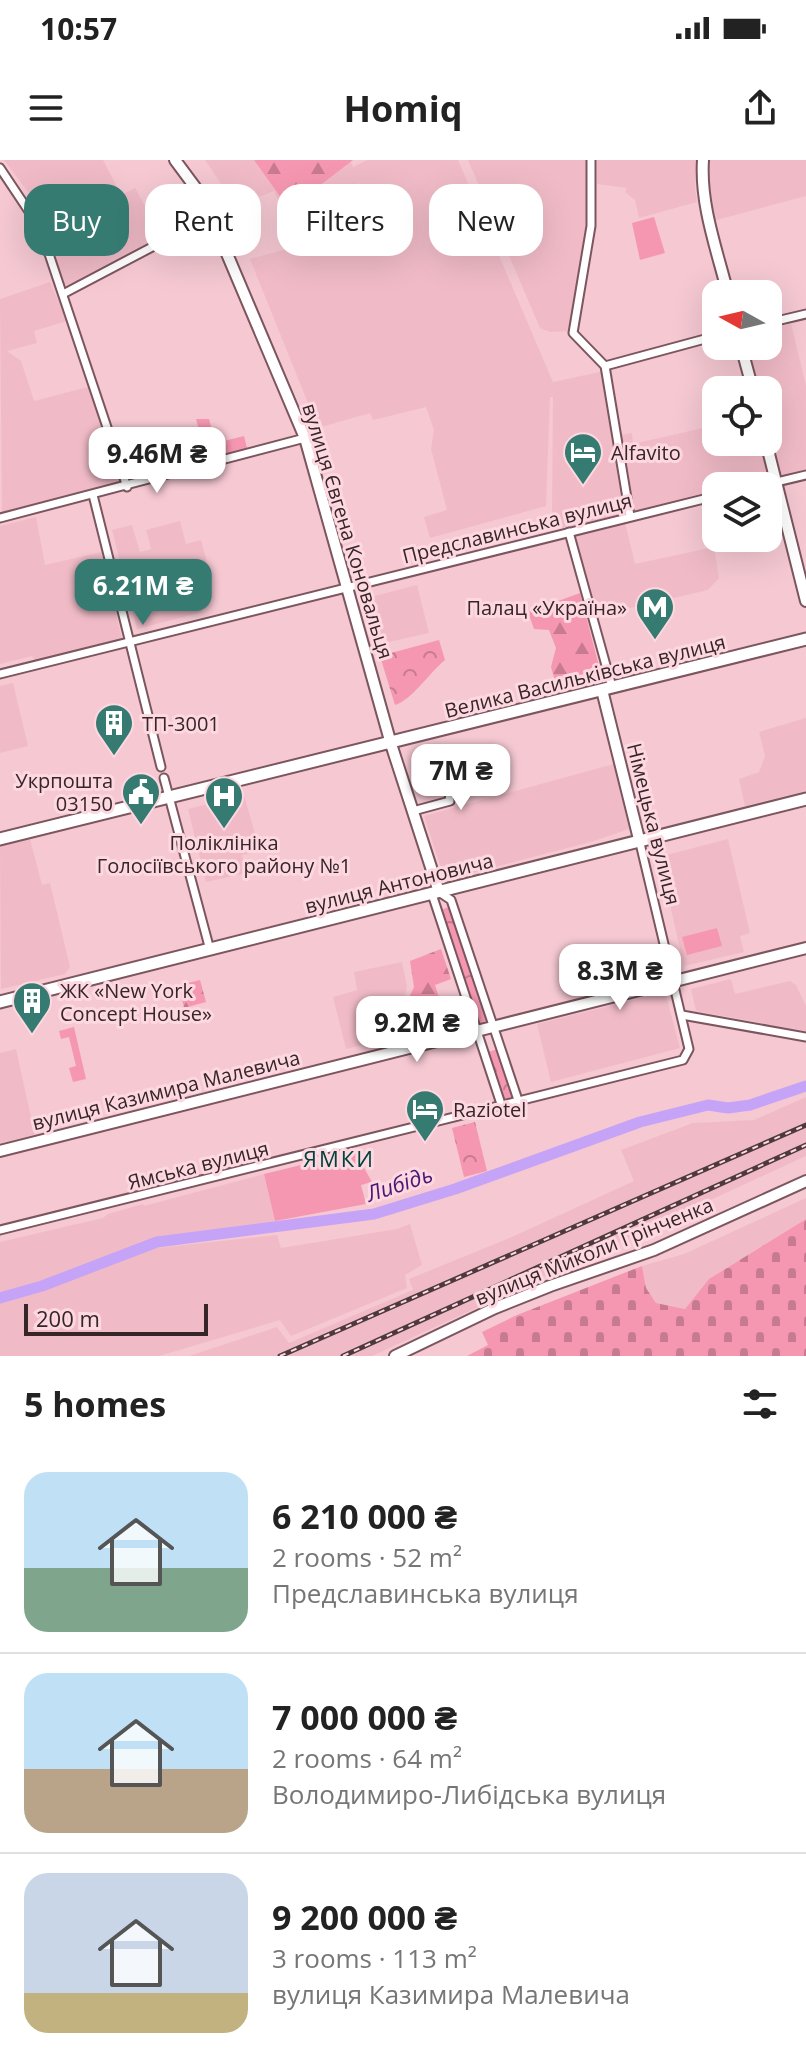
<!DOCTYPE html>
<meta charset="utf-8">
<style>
body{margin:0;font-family:"Open Sans",sans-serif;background:#f2f2f2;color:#222;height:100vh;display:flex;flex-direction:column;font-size:30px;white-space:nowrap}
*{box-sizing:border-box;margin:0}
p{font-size:26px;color:#767676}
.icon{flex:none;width:44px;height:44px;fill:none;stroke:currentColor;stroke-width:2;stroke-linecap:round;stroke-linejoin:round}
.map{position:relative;height:1196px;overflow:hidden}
.panel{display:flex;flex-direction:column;background:#fff;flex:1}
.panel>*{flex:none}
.hud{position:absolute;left:24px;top:24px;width:758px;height:72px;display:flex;gap:16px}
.needle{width:52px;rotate:278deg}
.buttons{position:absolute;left:702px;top:120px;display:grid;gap:16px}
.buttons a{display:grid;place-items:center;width:80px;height:80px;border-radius:16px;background:#fff;box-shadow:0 8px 32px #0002;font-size:40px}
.scale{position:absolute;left:24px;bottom:20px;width:184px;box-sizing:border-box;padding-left:8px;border:4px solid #362529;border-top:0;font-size:22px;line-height:28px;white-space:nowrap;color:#362529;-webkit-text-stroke:6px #fdd8e0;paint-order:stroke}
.price{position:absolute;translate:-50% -68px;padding:0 18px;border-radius:16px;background:#fff;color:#222;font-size:26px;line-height:52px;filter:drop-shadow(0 2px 4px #0008)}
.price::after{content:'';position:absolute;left:50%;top:48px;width:24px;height:18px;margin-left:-12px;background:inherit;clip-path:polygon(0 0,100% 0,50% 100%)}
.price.active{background:#357b71;color:#fff}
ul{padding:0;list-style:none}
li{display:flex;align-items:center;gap:24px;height:200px;padding:0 24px}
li+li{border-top:2px solid #e0e0e0}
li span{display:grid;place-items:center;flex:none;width:224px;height:160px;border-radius:24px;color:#555}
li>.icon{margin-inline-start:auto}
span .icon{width:96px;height:96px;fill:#fffc;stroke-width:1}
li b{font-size:34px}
h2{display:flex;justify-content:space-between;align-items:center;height:96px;padding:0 24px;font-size:34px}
.tag{padding:0 28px;border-radius:24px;background:#fff;box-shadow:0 8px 32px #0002;font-size:28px;line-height:72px}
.tag.active{background:#357b71;color:#fff}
.status{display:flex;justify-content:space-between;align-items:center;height:56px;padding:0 40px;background:#fff;direction:ltr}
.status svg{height:22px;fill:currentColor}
header{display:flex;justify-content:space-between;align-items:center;height:104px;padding:0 24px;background:#fff;font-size:36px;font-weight:700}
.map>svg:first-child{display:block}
.built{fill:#f0bbc7}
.green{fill:#f697b1}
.forest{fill:url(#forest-firs)}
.cemetery{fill:url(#cemetery-stones)}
.park{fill:url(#park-crowns)}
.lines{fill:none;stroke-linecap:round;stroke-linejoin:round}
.river{stroke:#c5a3f7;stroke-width:11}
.street-casing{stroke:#7c565f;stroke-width:11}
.secondary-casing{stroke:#7c565f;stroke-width:14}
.primary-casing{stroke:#7c565f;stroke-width:15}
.street{stroke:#fff;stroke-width:7}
.secondary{stroke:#fff;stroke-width:10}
.primary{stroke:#fff;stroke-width:11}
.rail-casing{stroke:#4e3a3e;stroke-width:5}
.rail{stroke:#fdd8e0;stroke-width:2;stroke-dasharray:6;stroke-linecap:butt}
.labels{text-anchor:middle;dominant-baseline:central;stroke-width:6;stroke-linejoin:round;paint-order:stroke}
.poi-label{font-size:20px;fill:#362529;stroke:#fdd8e0;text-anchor:start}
.street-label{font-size:20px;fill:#362529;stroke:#fdd8e0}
.neighbourhood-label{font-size:22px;letter-spacing:2px;fill:#02423b;stroke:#fdd8e0}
.water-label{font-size:22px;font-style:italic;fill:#481874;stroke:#fdd8e0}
</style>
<div class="status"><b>10:57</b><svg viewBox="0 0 49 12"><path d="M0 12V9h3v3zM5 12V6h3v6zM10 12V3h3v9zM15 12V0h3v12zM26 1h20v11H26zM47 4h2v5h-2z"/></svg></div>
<header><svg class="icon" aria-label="menu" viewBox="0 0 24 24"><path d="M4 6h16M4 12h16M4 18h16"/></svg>Homiq<svg class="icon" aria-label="share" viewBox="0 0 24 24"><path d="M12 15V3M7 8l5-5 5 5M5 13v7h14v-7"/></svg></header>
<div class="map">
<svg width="806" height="1196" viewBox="0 0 806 1196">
<defs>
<pattern id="forest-firs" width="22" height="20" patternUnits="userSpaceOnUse" patternTransform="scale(2)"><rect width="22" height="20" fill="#f697b1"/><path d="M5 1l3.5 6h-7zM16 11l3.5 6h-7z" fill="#c87b90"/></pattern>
<pattern id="cemetery-stones" width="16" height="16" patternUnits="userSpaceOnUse" patternTransform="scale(2)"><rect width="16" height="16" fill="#f697b1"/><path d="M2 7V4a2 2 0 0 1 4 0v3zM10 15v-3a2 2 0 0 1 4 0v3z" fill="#c87b90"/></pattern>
<pattern id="park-crowns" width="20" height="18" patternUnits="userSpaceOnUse" patternTransform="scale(2)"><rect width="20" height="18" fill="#f697b1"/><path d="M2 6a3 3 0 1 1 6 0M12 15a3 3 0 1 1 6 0" fill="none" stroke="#c87b90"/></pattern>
</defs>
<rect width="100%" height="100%" fill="#f5c8d2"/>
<!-- built -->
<g class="built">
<polygon points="4,0 103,0 121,35 135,28 162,77 70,125 65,125 61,121 36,58 44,53"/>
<polygon points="205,0 350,0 353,7 367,0 458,0 553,222 609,210 621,275 632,273 633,284 716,265 716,282 763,282 771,319 740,326 716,326 716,332 563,368 552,352 553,237 550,237 546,346 430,378 424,357 447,350 431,289 434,270 426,247 373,260 370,253 318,268 250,99 375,65 359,23 286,54 274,31 236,46"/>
<polygon points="468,0 589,0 590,63 571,171 550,172 540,168"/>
<polygon points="597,0 697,0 695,28 697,42 639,58 635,40 625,32 627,28 597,24"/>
<polygon points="706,0 806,0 806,36 713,61 707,35"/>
<polygon points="50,122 67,161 34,171 37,183 7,191 21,201 34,241 92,226 122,323 2,355 0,139"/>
<polygon points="791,164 806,225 806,311 780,317 768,272 768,230 757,230 745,186 768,186 768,169"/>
<polygon points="36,357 45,405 102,392 122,480 35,501 32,496 0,504 0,366"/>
<polygon points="180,361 186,384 201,380 210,414 194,419 202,452 137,469 112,370 132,365 140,392 151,389 146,370"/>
<polygon points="625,362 635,404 714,387 719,418 708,430 600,455 596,454 574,376"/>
<polygon points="417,425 429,473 375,485 363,439"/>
<polygon points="13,523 28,586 0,593 0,526"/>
<polygon points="806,558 806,631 745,646 739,619 759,612 765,596 759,572"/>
<polygon points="614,604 629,669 594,681 445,720 424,656"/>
<polygon points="244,635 260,691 242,695 246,713 206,722 188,649"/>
<polygon points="30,679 42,725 50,723 70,807 65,814 1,829 0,686"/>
<polygon points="728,679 750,773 740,776 744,792 684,806 659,697"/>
<polygon points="402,802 407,827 401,847 369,883 346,889 333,837 357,830 354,812"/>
<polygon points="731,819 735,834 790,821 796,825 806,846 806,871 696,851 691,829"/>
<polygon points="665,832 680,888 551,922 537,864"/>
<polygon points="16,889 35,975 0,983 0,893"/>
<polygon points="806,937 806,996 372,1196 189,1196 277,1167 289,1183 413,1130 409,1119 512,1077 634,1021 621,990 693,963 754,960"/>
<polygon points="264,1014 275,1061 162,1080 0,1134 0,1082 103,1058 108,1054 143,1044 144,1046"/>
<polygon points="806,1038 806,1059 709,1119 685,1149 656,1143 646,1128 642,1106 684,1094"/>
<polygon points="410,1064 422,1105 405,1115 407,1128 291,1176 280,1160 159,1196 0,1196 0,1143 45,1130 157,1088 277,1075 281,1088 397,1069"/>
</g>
<!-- green -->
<g class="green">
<polygon points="654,57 665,93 640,100 632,63"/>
<polygon points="196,259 209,259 216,283 244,276 247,288 207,299"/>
<polygon points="717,768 722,786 687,795 682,777"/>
<polygon points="74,867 86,919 73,922 69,908 76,906 69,877 61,879 59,871"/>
<polygon points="355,992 372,1022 361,1025 366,1044 275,1061 264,1014"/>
</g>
<!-- forest -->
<g class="forest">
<polygon points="254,0 353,0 289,49"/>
<polygon points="580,433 600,510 555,521 551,507 556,488 549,470 534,469 528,452"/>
<polygon points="441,789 451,819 435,825 447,862 373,882 404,849 414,827 410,801"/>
<polygon points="200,820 206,842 184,848 179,825"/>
</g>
<!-- cemetery -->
<polygon class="cemetery" points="806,1059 806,1196 467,1196 488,1185 482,1172 517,1155 642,1106 646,1128 656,1143 685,1149 709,1119"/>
<!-- park -->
<g class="park">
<path d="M439,480l6,20c-16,13 -33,40 -50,45l-15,-49z"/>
<polygon points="451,746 489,860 479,863 441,750"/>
<polygon points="499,889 513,937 502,940 487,892"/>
<polygon points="475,962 487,1011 464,1017 452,968"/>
</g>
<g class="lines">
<!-- river -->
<polyline class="river" points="0,1138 42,1126 157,1082 374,1054 455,1029 640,962 708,945 728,948 750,945 806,926"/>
<defs>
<g id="street">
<polyline points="591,0 591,66 573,173 605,206 630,356"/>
<polyline points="0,8 32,56 48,91 127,327"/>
<polyline points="63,134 211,56"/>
<polyline points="768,163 806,154"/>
<polyline points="605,206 716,176"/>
<polyline points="760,326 806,315"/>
<polyline points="93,335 161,607"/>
<polyline points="0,358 305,278"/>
<polyline points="569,372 612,527"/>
<polyline points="0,514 716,336"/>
<polyline points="164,618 210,790"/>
<polyline points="413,651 450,641 446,610"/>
<polyline points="439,732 451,740 518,940"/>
<polyline points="432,734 501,944"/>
<polyline points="682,855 806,877"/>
<polyline points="0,1070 683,900 689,889 639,679"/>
</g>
<g id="secondary">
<polyline points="175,0 195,27 211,56 305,278 391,584 439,732"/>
<path d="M703,0c-3,45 14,90 25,134"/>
<polyline points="741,186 753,230"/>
<polyline points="766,282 806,441"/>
<polyline points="602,530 639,679"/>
<polyline points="0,991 806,788"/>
<polyline points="395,1196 495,1148 550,1126 654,1090 806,1021"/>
</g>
<g id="primary">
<polyline points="0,679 806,479"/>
<polyline points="0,842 806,639"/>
</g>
</defs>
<!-- street casing -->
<use href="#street" class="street-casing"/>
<!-- secondary casing -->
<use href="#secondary" class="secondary-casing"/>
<!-- primary casing -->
<use href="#primary" class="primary-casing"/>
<!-- street -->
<use href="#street" class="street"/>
<!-- secondary -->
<use href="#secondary" class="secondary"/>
<!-- primary -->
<use href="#primary" class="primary"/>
<defs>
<g id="rail">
<polyline points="280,1196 806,965"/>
<polyline points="343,1196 806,985"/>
</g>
</defs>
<!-- rail casing -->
<use href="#rail" class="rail-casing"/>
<!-- rail -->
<use href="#rail" class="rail"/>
</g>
<!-- icons -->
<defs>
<symbol id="hotel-pin" viewBox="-11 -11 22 30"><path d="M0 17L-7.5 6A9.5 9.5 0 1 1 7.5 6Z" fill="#357b71" stroke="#fdd8e0"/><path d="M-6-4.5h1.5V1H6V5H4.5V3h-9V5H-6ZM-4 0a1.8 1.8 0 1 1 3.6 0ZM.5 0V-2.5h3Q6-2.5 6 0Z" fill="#fff"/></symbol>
<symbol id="metro-pin" viewBox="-11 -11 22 30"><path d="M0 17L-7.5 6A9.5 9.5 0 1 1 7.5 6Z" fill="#357b71" stroke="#fdd8e0"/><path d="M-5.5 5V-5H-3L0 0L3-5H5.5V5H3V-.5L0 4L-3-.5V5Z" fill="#fff"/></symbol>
<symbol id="building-pin" viewBox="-11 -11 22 30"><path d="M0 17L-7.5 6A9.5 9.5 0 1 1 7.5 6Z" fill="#357b71" stroke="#fdd8e0"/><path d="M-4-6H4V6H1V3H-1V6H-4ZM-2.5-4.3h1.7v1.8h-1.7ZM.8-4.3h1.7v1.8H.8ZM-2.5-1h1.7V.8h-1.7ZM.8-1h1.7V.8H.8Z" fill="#fff"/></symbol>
<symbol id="civic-pin" viewBox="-11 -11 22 30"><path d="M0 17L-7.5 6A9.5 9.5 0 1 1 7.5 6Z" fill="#357b71" stroke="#fdd8e0"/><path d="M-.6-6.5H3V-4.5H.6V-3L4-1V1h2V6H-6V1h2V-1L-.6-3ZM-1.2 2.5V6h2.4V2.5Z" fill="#fff"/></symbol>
<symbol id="hospital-pin" viewBox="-11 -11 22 30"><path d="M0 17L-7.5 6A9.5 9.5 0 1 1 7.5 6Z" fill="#357b71" stroke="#fdd8e0"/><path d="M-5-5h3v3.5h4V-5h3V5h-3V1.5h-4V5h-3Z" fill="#fff"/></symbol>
</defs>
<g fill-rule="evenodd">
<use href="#hotel-pin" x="561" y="270" width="44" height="60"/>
<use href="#metro-pin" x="633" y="425" width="44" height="60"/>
<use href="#building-pin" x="92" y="541" width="44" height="60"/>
<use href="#civic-pin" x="119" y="610" width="44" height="60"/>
<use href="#hospital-pin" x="202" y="614" width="44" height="60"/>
<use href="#building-pin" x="10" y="819" width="44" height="60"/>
<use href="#hotel-pin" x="403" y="927" width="44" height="60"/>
</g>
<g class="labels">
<!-- poi labels -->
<g class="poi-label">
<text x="611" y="292">Alfavito</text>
<text x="627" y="447" text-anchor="end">Палац «Україна»</text>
<text x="142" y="563">ТП-3001</text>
<text x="113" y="620" text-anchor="end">Укрпошта<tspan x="113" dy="23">03150</tspan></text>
<text x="224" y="682" text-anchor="middle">Поліклініка<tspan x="224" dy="23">Голосіївського району №1</tspan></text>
<text x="60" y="830">ЖК «New York<tspan x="60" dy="23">Concept House»</tspan></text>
<text x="453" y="949">Raziotel</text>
</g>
<!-- street labels -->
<g class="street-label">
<text transform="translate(517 368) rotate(-14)">Предславинська вулиця</text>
<text transform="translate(348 371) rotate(73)">вулиця Євгена Коновальця</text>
<text transform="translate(585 516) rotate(-14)">Велика Васильківська вулиця</text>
<text transform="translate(654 664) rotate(76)">Німецька вулиця</text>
<text transform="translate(399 723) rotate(-14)">вулиця Антоновича</text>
<text transform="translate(166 930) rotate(-14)">вулиця Казимира Малевича</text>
<text transform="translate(198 1005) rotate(-14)">Ямська вулиця</text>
<text transform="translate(594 1091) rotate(-22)">вулиця Миколи Грінченка</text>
</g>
<!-- neighbourhood labels -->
<g class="neighbourhood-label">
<text x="339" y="998">ЯМКИ</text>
</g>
<!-- water labels -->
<g class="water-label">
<text transform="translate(399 1023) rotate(-18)">Либідь</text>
</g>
</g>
</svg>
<div class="buttons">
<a><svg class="needle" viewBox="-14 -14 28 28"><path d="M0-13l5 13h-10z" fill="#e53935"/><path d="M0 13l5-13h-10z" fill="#767676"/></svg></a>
<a><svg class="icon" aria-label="locate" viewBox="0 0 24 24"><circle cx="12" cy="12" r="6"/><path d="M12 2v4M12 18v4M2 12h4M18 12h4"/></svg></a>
<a><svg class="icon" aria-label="layers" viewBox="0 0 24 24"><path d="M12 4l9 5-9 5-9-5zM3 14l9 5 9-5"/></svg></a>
</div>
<div class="scale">200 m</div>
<b class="price" style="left:157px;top:335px">9.46M ₴</b>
<b class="price active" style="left:143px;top:467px">6.21M ₴</b>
<b class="price" style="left:461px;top:652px">7M ₴</b>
<b class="price" style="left:620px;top:852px">8.3M ₴</b>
<b class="price" style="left:417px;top:904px">9.2M ₴</b>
<div class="hud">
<a class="tag active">Buy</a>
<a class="tag">Rent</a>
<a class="tag">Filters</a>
<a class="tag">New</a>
</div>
</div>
<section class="panel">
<h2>5 homes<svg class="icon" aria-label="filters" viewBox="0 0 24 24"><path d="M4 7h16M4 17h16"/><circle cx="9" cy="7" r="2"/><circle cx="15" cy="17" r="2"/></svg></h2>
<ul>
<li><span style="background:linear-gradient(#bfe0f5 60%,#7fa58c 0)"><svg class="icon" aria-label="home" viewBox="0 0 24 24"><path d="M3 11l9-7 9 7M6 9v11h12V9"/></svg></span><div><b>6 210 000 ₴</b><p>2 rooms · 52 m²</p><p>Предславинська вулиця</p></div></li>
<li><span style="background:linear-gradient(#bfe0f5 60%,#b9a48a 0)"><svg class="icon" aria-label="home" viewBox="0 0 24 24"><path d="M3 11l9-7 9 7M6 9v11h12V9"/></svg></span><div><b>7 000 000 ₴</b><p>2 rooms · 64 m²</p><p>Володимиро-Либідська вулиця</p></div></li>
<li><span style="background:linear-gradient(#c9d6e8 75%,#c2b280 0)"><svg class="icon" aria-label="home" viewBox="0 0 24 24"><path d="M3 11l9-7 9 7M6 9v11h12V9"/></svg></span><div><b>9 200 000 ₴</b><p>3 rooms · 113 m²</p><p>вулиця Казимира Малевича</p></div></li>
</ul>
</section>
